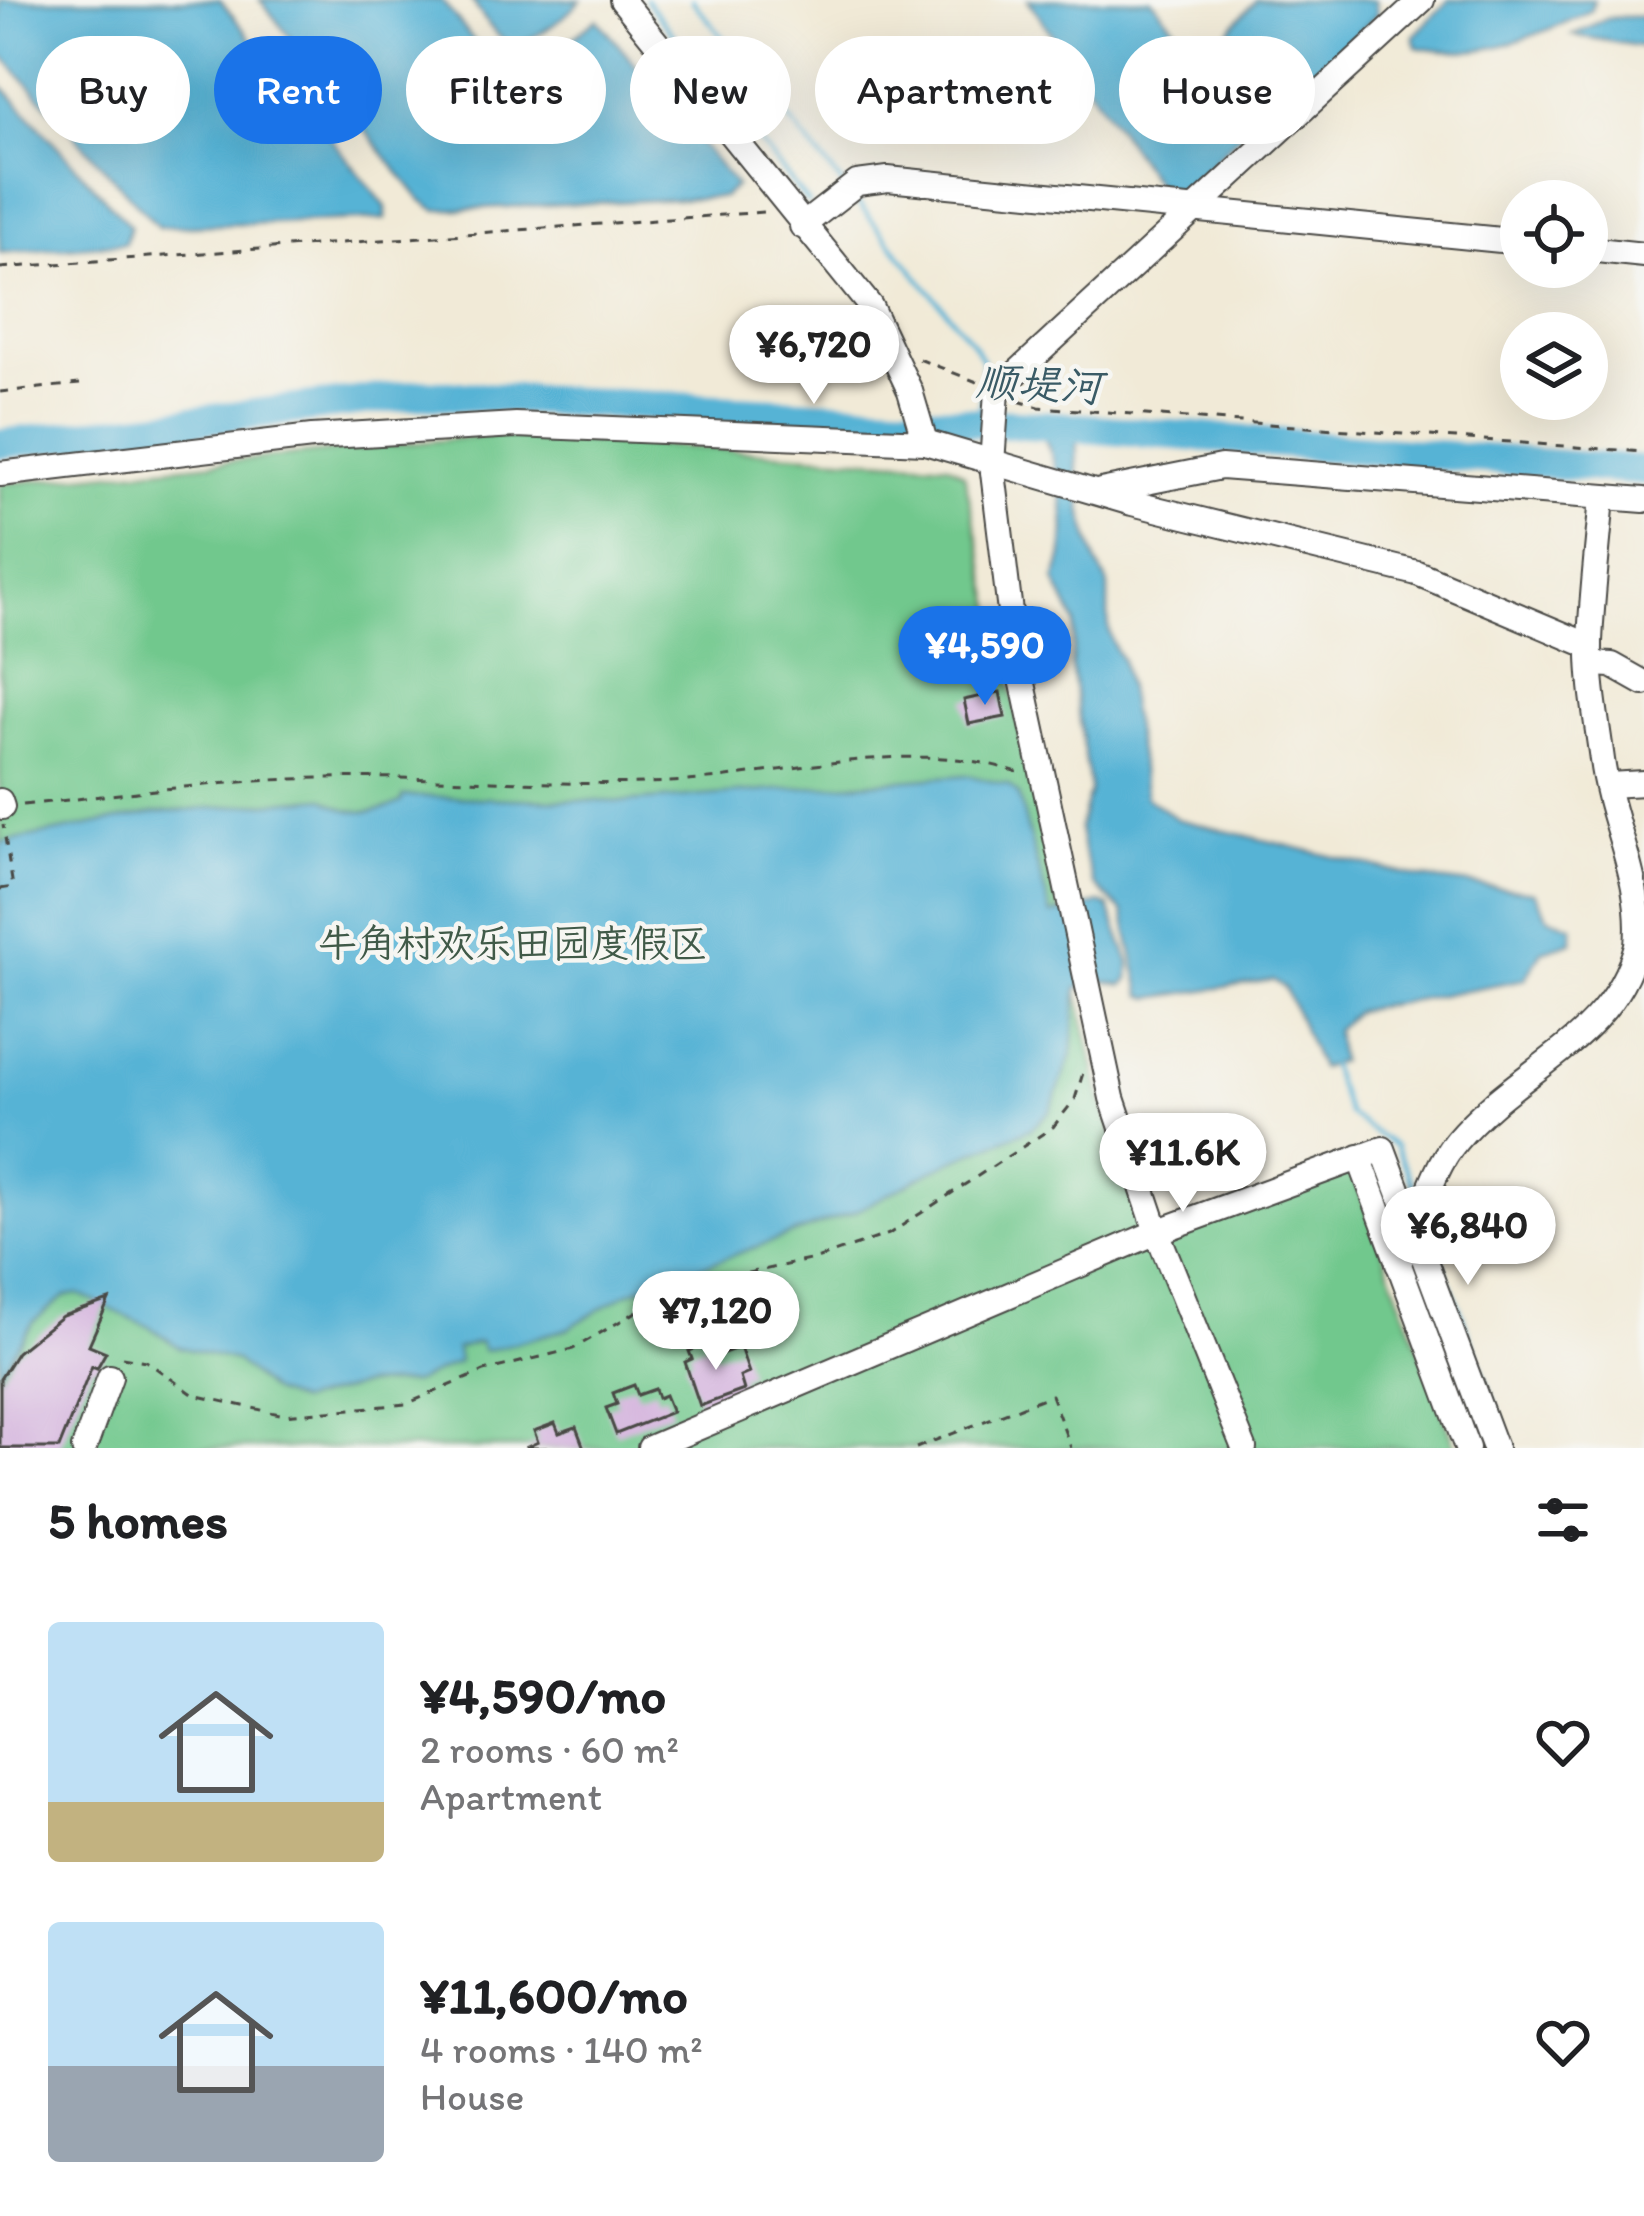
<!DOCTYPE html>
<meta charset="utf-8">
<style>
body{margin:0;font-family:Itim,"LXGW WenKai TC",sans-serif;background:#f6f6f6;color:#202124;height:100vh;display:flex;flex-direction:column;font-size:45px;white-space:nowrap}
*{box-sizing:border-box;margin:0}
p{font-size:39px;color:#757577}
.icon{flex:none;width:66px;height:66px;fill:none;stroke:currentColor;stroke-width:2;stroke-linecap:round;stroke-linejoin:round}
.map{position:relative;height:1448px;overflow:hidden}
.drawer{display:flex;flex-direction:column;background:#fff;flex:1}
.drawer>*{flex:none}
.top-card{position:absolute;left:36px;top:36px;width:1572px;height:108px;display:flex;gap:24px}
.controls{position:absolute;left:1500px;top:180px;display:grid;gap:24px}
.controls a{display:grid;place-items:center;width:108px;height:108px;border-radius:50%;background:#fff;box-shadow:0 12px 48px #0002;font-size:60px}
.price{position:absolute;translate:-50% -102px;padding:0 27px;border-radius:42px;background:#fff;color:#222;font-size:39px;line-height:78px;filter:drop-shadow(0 3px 6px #0008)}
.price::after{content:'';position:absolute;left:50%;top:72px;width:36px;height:27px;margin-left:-18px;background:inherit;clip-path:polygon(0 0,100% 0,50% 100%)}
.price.selected{background:#1a73e8;color:#fff}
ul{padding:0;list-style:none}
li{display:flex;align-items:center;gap:36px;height:300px;padding:0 48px}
li span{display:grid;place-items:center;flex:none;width:336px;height:240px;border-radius:12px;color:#555}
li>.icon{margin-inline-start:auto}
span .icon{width:144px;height:144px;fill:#fffc;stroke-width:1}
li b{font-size:51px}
h2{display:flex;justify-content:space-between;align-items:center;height:144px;padding:0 48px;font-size:51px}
.tag{padding:0 42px;border-radius:54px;background:#fff;box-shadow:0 12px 48px #0002;font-size:42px;line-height:108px}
.tag.selected{background:#1a73e8;color:#fff}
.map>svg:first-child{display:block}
.green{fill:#71c88d;stroke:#4e7a5c;stroke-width:3}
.water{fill:#57b3d5;stroke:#416f80;stroke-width:3}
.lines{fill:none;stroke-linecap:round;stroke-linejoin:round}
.stream{stroke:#57b3d5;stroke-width:4.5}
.river{stroke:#57b3d5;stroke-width:30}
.building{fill:#d1aedb}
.minor-casing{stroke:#494845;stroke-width:28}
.path{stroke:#494845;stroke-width:3;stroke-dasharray:9 9;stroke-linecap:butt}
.minor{stroke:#fff;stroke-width:24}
.labels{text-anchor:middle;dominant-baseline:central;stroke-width:9;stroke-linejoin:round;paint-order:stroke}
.park-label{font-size:39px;fill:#405a48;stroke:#f6f6f2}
.water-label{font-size:42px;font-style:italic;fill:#3a5b66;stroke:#f6f6f2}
</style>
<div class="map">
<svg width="1644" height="1448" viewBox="0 0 1644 1448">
<rect width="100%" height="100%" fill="#f6f6f2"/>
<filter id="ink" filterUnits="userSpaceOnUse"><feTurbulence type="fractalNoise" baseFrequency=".00833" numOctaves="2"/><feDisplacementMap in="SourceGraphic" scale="24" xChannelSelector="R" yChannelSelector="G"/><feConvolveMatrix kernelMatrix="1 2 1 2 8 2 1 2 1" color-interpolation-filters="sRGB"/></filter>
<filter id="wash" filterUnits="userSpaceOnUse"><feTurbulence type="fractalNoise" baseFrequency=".004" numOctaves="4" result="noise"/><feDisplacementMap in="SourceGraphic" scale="48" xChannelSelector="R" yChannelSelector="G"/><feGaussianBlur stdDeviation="2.7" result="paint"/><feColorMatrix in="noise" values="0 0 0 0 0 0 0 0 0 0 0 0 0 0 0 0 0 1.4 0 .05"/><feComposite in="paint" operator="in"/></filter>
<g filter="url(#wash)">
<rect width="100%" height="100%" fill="#f1ead7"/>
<!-- green -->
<polygon class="green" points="496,435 948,464 964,474 1102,1103 1151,1245 1352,1170 1456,1448 0,1448 0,484"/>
<!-- water -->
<g class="water">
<polygon points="0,0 220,0 386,207 386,219 158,227 0,53"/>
<polygon points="260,0 441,0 497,69 516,80 597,19 736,186 723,197 436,210 420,199"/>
<path d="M471,0h110c-14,15 -56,53 -78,39 -12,-7 -23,-28 -32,-39z"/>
<polygon points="1028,0 1152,0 1253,121 1187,189 1164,195"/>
<polygon points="1256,0 1375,0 1377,14 1287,107 1275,109 1230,60 1222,38"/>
<path d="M1449,0h145l-4,11c-59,26 -108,51 -173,36l-3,-11z"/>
<polygon points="1644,16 1644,47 1573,35 1607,18"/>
<polygon points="0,83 130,226 125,243 0,253"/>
<path d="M1038,426l40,2c-5,43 4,91 18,133 3,9 11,16 12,26 1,27 -4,49 14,73l24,137 31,22 244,59 113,14 14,25 24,9v16l-30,9 -17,28 -169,32 -21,19 5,31 -20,7 -35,-80 -12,-8 -122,18 -9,-3 -19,-83 -29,-27 -11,-34 -4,-23 11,-37 -19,-126 4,-43 -20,-42c20,-43 6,-114 -17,-154z"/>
<path d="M966,775l42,10 10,9 33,121 49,-12 8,3 22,57 -1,16 -6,6 -27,-5 -19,9 -5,66 -22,56 -18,17 -81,33 -97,51 -227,81 -60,36 -83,22 -5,-9 -23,7 2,13 -45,21 -48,2 -66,17 -28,-10 -35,-31 -57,-14 -29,-20 -72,-33 -13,2 -31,25 -34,52v-530l153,-30 171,-15c24,18 51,17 77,4l2,-6 223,6z"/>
</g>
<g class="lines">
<!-- stream -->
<g class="stream">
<polyline points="646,0 808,203"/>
<polyline points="692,0 842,184"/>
<polyline points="853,197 975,346 983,361 979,423"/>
<polyline points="1330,1065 1348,1114 1395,1146 1416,1192"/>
<polyline points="1431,1232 1511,1448"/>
</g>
<!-- river -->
<polyline class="river" points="0,444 422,394 1056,426 1644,471"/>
</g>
<g id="blocks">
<!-- building -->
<g class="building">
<polygon points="1000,692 1005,717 969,724 964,700"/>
<polygon points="109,1300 89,1345 106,1352 97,1368 92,1366 59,1448 0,1448 0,1379 17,1352 62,1316"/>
<polygon points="710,1343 715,1356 740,1347 749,1373 740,1377 744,1390 700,1406 685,1362 692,1359 689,1351"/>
<polygon points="634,1385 638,1395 655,1389 658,1398 665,1395 672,1412 616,1434 606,1408 617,1404 613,1393"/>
<polygon points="555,1423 559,1433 576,1427 584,1448 525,1448 538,1442 534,1431"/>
</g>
</g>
</g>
<g filter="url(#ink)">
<use href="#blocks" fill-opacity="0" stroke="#494845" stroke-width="3"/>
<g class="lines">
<defs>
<g id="minor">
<polyline points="622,0 870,306 910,391 925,442"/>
<polyline points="802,226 857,183 888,179 1521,242"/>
<polyline points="1587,249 1644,255"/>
<polyline points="0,474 312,437 516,425 925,442 1132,503 1417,573 1590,646"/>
<polyline points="1101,491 1221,467 1644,500"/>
<polyline points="1592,664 1612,665 1644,683"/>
<polyline points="1609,785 1644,783"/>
<polyline points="0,801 2,807"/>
<polyline points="1359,1157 1467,1448"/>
<path d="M1398,1264c23,-39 30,-89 58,-123 60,-73 156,-99 181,-196 7,-66 -27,-122 -35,-185 -5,-38 -13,-80 -12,-118 2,-48 8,-97 12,-145"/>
<polyline points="84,1448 110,1377"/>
<polyline points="650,1448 1157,1232 1383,1149 1495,1448"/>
<polyline points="1244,1448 1157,1232 1112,1098 1013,637 992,464 997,391 1422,0"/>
</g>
</defs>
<!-- minor casing -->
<use href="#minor" class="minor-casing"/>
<!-- path -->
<g class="path">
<polyline points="0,268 764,212"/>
<polyline points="919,359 977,382"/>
<polyline points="0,392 80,384"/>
<polyline points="1018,401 1039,407 1644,452"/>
<path d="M23,805c101,-11 199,-25 300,-27 115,-3 232,10 347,4 113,-5 243,-48 353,-8"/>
<polyline points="0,889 13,887 3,825"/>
<polyline points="122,1357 146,1361 194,1395 284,1415 406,1404 484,1371 573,1349 653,1302 701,1283 819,1258 889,1234 1053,1127 1075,1099 1083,1073"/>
<polyline points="916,1448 1051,1395 1071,1448"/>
</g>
<!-- minor -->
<use href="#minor" class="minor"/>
</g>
</g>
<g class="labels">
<!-- park labels -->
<g class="park-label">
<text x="513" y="943">牛角村欢乐田园度假区</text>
</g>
<!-- water labels -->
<g class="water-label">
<text transform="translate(1039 384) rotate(3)">顺堤河</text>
</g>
</g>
</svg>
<div class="controls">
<a><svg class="icon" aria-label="locate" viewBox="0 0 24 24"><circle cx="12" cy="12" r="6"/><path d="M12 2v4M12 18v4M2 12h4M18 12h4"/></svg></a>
<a><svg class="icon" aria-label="layers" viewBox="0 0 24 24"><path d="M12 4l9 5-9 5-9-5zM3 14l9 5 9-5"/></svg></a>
</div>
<b class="price" style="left:814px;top:407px">¥6,720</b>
<b class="price selected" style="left:985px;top:708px">¥4,590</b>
<b class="price" style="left:1183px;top:1215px">¥11.6K</b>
<b class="price" style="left:1468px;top:1288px">¥6,840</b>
<b class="price" style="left:716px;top:1373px">¥7,120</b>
<div class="top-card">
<a class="tag">Buy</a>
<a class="tag selected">Rent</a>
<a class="tag">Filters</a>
<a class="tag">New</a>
<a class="tag">Apartment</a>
<a class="tag">House</a>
</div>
</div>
<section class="drawer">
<h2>5 homes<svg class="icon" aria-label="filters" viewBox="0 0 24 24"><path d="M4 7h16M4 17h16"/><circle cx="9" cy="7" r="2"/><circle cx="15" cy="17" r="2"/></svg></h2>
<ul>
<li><span style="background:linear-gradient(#bfe0f5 75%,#c2b280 0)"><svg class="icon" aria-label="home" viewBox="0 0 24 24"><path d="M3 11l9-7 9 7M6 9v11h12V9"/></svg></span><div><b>¥4,590/mo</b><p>2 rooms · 60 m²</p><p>Apartment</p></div><svg class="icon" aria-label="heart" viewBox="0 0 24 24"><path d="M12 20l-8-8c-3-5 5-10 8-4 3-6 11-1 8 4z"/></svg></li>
<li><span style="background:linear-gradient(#bfe0f5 60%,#9aa5b1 0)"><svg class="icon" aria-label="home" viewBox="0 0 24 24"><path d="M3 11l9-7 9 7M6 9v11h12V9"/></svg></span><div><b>¥11,600/mo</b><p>4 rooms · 140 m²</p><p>House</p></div><svg class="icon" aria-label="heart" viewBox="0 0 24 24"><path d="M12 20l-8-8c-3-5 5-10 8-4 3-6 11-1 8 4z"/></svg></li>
</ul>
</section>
